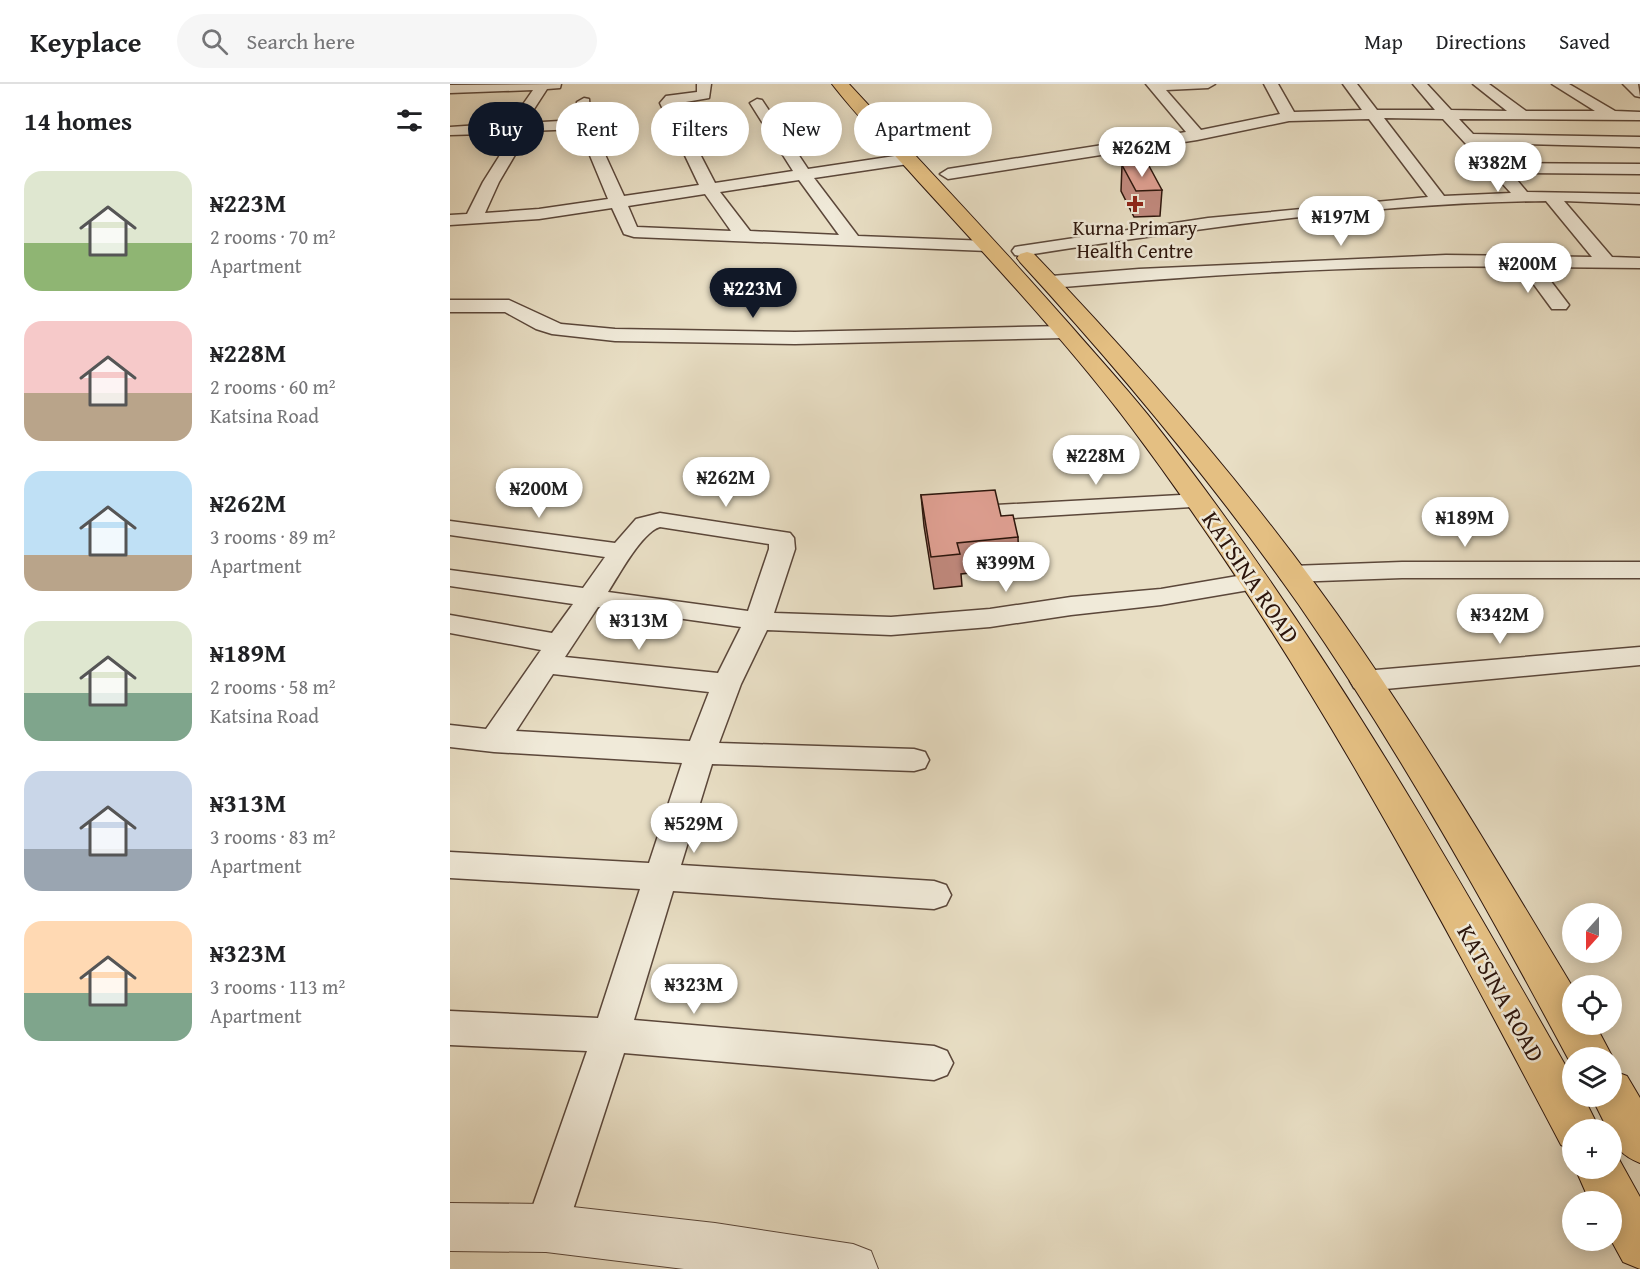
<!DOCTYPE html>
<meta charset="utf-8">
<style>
body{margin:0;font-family:"Gentium Book Plus",serif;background:#f6f6f6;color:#202124;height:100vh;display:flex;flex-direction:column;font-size:22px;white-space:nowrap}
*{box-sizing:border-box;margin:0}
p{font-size:20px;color:#757577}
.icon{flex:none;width:33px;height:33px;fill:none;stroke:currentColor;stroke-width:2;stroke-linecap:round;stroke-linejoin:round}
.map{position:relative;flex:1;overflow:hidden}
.sheet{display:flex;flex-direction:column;background:#fff;width:450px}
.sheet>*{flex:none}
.guide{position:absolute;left:18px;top:18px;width:570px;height:54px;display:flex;gap:12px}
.needle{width:39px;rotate:201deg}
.buttons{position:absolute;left:1112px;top:819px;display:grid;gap:12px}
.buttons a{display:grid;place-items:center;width:60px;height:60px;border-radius:50%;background:#fff;box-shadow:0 3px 15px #0003;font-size:30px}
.price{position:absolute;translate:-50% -51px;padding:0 14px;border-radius:21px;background:#fff;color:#222;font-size:20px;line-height:39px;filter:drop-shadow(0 2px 3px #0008)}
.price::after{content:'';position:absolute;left:50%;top:36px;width:18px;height:14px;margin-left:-9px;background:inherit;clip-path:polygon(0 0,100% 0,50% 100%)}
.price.selected{background:#111827;color:#fff}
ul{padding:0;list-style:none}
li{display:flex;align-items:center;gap:18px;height:150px;padding:0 24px}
li span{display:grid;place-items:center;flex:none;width:168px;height:120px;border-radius:18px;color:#555}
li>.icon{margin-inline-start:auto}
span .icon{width:72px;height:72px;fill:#fffc;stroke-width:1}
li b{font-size:26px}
h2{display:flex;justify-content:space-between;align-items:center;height:72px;padding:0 24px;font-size:26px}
.tag{padding:0 21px;border-radius:27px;background:#fff;box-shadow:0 3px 15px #0003;font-size:21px;line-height:54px}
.tag.selected{background:#111827;color:#fff}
header{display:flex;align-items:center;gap:36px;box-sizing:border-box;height:84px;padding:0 30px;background:#fff;border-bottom:2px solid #e0e0e0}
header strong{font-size:28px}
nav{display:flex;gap:33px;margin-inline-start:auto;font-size:21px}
.search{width:420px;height:54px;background:#f6f6f6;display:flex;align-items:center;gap:15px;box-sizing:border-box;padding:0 21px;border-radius:33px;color:#757577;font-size:22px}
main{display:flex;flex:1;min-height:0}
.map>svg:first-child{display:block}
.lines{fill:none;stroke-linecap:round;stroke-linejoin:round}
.minor-casing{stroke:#5b473a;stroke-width:3}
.tertiary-casing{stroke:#5b473a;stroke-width:2}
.trunk-casing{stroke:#2c150c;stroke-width:2}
.minor{fill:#f0ead9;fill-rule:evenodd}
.tertiary{fill:#f0ead9;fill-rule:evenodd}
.trunk{fill:#e4bf82;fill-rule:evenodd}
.wall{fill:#c28a7f;stroke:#2c150c;stroke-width:1.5}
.building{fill:#e1a194;stroke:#2c150c;stroke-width:1.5}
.poi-dot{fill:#8f2418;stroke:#f0ead9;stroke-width:2}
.labels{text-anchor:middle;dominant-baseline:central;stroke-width:5;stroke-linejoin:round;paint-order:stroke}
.far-poi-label{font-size:20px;fill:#2c150c;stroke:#f0ead9}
.street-label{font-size:24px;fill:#2c150c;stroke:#f0ead9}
</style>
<header>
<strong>Keyplace</strong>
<div class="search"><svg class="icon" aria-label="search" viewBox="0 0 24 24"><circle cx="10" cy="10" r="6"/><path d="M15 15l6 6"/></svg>Search here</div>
<nav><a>Map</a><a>Directions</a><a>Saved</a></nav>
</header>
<main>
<section class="sheet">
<h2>14 homes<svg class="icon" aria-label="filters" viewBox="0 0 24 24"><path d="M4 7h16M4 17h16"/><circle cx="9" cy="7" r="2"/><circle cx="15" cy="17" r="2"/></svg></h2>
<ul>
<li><span style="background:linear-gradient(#dfe7d0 60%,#8fb573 0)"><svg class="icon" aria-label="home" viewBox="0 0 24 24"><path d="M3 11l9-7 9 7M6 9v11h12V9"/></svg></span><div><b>₦223M</b><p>2 rooms · 70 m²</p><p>Apartment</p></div></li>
<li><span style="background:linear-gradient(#f6c9c9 60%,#b9a48a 0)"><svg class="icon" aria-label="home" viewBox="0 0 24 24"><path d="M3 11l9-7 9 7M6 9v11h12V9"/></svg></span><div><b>₦228M</b><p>2 rooms · 60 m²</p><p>Katsina Road</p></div></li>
<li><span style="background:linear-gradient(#bfe0f5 70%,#b9a48a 0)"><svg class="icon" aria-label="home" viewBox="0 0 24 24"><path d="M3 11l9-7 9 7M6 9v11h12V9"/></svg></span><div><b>₦262M</b><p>3 rooms · 89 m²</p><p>Apartment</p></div></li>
<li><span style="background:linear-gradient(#dfe7d0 60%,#7fa58c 0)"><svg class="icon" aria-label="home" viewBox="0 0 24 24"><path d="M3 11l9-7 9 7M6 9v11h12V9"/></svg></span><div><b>₦189M</b><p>2 rooms · 58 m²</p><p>Katsina Road</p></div></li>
<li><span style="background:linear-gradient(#c9d6e8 65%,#9aa5b1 0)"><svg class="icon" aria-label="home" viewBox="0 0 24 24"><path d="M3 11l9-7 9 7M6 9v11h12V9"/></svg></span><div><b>₦313M</b><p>3 rooms · 83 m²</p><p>Apartment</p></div></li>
<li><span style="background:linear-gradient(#ffd9b3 60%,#7fa58c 0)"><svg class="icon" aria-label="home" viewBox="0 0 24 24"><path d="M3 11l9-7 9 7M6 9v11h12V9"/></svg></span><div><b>₦323M</b><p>3 rooms · 113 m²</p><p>Apartment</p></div></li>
</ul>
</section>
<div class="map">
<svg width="1190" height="1185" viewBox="0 0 1190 1185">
<rect width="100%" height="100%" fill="#e8dec4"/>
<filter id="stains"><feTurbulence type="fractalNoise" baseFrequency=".00333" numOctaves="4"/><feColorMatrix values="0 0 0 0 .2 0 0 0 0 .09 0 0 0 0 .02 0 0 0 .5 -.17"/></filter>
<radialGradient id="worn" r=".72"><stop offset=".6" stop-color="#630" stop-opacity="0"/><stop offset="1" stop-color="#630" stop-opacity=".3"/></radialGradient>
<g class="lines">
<defs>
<g id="minor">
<path d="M111,0l-1,4 -13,1 -22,34 52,-3v-18l7,-4 5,1 2,25 33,72 75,-11 -39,-82 6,-7 31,-4v-8h14l-2,14 -35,6 41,79 78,-12 -43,-68 7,-4 5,1 46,69 100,-15 6,2 2,3 -2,3 -6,2 -94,14 44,58 130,5 6,1 3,4 -3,4 -6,1 -354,-14 -10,-3 -12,-26 -73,11 -89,6v-10l17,-1 16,-32 31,-49 -64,2v-8l60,-4 23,-33 -83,3v-8zM129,45l29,70 -69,10 -54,4 14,-31 30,-51zM349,96l40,55 -89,-4 -30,-39zM255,110l26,37 -94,-4 -9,-21z"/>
<path d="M696,0h69l-7,4 -42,2 35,40 79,-16 -16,-30h14l16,28 68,-2 -19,-26h14l20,26h58l-22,-26h14l24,26 56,1 -34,-27h16l37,27h69l-43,-27h17l46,27 25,1v8l-181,-1 14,15 167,3v10l-158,-4 20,20 138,1v10l-129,-1 16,19 113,2v10l-76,-3 48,56 28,1v10l-100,-1 29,38 -3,4h-14l-31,-42c-155,-3 -315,8 -470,21l-7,-2 -2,-4 2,-4 7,-2 88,-7 307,-14 146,2 -46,-56c-176,2 -352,28 -525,55l-6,-1 -3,-4 3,-4 6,-1 187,-28 220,-21 -59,-78 -80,2 -92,19 -249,39 -8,-5 8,-5 238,-37zM934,34l59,1 68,74 -67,3z"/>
<polygon points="1173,0 1188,0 1190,13 1185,12"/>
<polygon points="0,216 59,216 111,240 165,245 345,248 614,242 621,244 624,248 621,252 614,254 345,260 165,257 102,250 86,245 55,228 0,228"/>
<polygon points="749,410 758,412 761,417 758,422 546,435 537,433 534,428 537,423 546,421"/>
<path d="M210,429l130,20 4,5 1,11 -21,64 117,4 99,-8 81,-12 90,-8 94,-16 9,2 4,6 -4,6 -9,2 -94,16 -90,10 -81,12 -99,8 -124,-5 -26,54 -22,59 195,6 11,3 4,8 -4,8 -11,3 -202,-7 -31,101 253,16 12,4 5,10 -5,10 -12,4 -261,-18 -39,129 300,26 13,5 6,12 -6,12 -13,5 -310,-27 -57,175 -6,15 -15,6 -15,-6 -6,-15 62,-177 -137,-6v-34l148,7 42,-129 -190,-11v-26l199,11 33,-100 -188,-11 -44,-5v-22l36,4 55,-79 -91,-17v-18l102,18 21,-29 -123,-18v-16l133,18 22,-31 -155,-22v-14l165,22 21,-24zM210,443l109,17v5l-21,62 -140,-19c11,-17 34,-60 52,-65zM148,523l143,20 -23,46 -153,-16zM103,590l156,18 -19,49 -174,-10z"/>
<polygon points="952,478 1190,478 1190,494 952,494 841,498 832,496 828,490 832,484 841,482"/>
<polygon points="1190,563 1190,581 914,607 904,604 900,597 904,590 914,587"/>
</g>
<polygon id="tertiary" points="0,1119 96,1120 265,1139 403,1160 421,1167 428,1185 234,1185 96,1168 0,1167"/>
<g id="trunk">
<path d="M382,0h17c74,80 150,160 222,242 26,30 52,58 77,89 163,206 295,434 424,662v19h11l17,34h-28v20l-11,-5c-130,-247 -262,-494 -430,-718 -64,-85 -141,-167 -213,-246 -28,-32 -60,-63 -86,-97z"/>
<path d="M577,168l7,2c117,122 228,251 324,390 76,111 145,227 214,342v38h23l18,34 -2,4v-4h-39v8c-84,-157 -172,-315 -273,-461 -85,-121 -179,-234 -279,-343l-3,-4 3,-4z"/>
<path d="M1161,986l16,6 13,22v65c-15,-6 -28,-16 -29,-33h-3l-17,-34h20z"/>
<polygon points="1161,1066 1165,1068 1190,1113 1190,1185 1173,1178 1161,1156 1161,1118 1140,1118 1125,1084 1161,1084"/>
</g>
</defs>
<!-- minor casing -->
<use href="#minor" class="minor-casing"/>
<!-- tertiary casing -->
<use href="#tertiary" class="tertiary-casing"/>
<!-- trunk casing -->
<use href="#trunk" class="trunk-casing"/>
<!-- minor -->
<use href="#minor" class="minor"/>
<!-- tertiary -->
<use href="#tertiary" class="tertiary"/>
<!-- trunk -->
<use href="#trunk" class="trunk"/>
</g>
<!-- wall -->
<g class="wall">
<polygon points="672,81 712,106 710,132 684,133 671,107"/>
<polygon points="471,411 551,432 568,453 569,484 511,490 512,502 484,505 474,442"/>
</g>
<!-- building -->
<g class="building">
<polygon points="698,80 712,106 686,107 672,81"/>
<polygon points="545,406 551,432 563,431 568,453 507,459 510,470 481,473 471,411"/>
</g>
<!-- markers -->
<path class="poi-dot" d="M682 111h6v6h6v6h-6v6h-6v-6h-6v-6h6z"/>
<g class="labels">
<!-- far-poi labels -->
<g class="far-poi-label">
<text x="685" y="143">Kurna Primary<tspan x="685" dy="23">Health Centre</tspan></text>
</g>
<!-- street labels -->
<g class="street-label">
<text transform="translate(801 493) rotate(56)">KATSINA ROAD</text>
<text transform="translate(1051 909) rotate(61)">KATSINA ROAD</text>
</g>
</g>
<rect width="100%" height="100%" filter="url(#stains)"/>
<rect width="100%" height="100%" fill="url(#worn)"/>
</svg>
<div class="buttons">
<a><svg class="needle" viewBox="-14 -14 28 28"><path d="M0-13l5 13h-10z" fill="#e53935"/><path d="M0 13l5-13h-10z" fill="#757577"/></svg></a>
<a><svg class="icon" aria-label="locate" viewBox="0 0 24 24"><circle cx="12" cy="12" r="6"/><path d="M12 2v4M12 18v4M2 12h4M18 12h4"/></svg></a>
<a><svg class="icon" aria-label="layers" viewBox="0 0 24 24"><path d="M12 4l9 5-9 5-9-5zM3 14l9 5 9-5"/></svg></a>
<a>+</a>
<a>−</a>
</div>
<b class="price" style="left:692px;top:94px">₦262M</b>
<b class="price" style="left:1048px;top:109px">₦382M</b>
<b class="price" style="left:891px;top:163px">₦197M</b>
<b class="price" style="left:1078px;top:210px">₦200M</b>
<b class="price selected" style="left:303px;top:235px">₦223M</b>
<b class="price" style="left:646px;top:402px">₦228M</b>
<b class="price" style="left:276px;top:424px">₦262M</b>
<b class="price" style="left:89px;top:435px">₦200M</b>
<b class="price" style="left:1015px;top:464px">₦189M</b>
<b class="price" style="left:556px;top:509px">₦399M</b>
<b class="price" style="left:1050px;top:561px">₦342M</b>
<b class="price" style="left:189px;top:567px">₦313M</b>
<b class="price" style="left:244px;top:770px">₦529M</b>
<b class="price" style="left:244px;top:931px">₦323M</b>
<div class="guide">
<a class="tag selected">Buy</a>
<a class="tag">Rent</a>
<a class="tag">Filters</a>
<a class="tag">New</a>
<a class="tag">Apartment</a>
</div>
</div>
</main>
